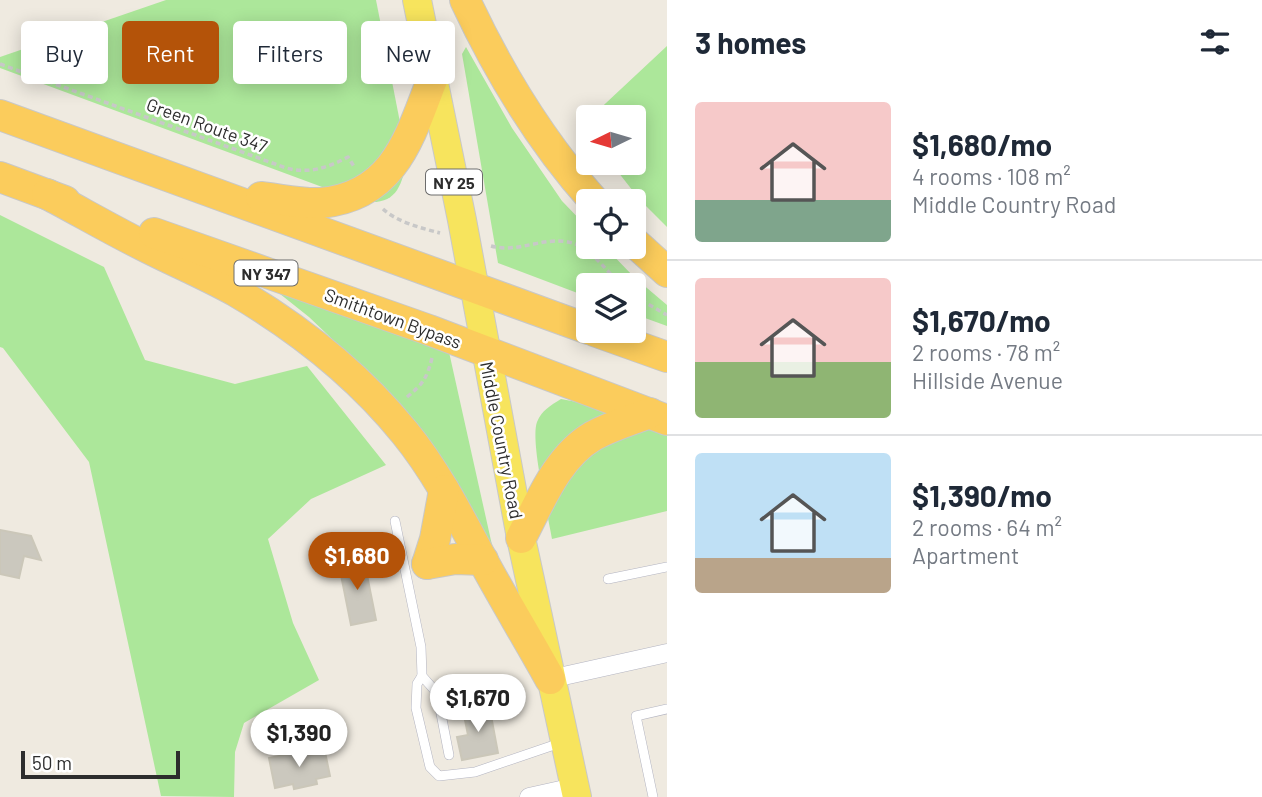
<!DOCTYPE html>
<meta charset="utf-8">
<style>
body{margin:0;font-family:Barlow,sans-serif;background:#f2f2f3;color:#1f2937;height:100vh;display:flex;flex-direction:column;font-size:26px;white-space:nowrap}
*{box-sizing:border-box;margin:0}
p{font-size:23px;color:#747a83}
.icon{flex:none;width:38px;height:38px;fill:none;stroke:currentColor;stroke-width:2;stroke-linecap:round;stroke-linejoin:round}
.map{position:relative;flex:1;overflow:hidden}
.details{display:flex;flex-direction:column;background:#fff;width:595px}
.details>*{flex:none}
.guide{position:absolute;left:21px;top:21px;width:541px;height:63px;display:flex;gap:14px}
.needle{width:46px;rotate:265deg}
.tools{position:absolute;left:576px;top:105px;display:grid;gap:14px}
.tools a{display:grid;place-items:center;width:70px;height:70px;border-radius:7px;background:#fff;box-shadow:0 4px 18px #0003;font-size:35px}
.scale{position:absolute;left:21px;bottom:18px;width:159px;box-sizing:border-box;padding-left:7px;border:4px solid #2d2d2d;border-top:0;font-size:19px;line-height:24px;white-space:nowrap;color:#2d2d2d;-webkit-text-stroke:5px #fff;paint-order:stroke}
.price{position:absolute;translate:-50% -60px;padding:0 16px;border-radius:24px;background:#fff;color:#222;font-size:23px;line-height:46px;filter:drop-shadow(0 2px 4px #0008)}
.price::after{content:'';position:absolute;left:50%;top:42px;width:21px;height:16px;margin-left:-10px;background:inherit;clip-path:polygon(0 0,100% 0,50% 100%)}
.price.active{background:#b45309;color:#fff}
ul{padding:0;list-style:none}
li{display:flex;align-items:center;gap:21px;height:175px;padding:0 28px}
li+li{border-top:2px solid #e0e1e3}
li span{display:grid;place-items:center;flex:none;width:196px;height:140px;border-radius:7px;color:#555}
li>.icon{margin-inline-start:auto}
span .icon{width:84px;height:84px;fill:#fffc;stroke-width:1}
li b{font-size:30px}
h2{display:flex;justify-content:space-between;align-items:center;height:84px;padding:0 28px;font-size:30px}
.chip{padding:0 24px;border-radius:7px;background:#fff;box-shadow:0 4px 18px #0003;font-size:24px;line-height:63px}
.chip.active{background:#b45309;color:#fff}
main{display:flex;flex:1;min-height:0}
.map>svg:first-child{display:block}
.green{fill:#ace79a}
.building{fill:#cbc8be;stroke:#cbc7b9;stroke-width:2}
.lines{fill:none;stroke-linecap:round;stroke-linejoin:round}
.service-casing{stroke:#b3b4c1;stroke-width:10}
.minor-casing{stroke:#b3b4c1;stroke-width:19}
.primary-casing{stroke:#c8c8c8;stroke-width:30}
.trunk-casing{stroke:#c8c8c8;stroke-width:32}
.path{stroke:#c8c8c8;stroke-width:3.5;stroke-dasharray:5 3.5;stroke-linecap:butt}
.service{stroke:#fff;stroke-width:9}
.minor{stroke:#fff;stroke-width:18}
.primary{stroke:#f7e45d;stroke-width:28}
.trunk{stroke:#fbcc5c;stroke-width:30}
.labels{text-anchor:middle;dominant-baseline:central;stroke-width:5;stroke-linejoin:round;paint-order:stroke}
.shield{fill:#fff;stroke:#6c6c6c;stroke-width:2}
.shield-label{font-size:16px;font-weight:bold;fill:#2d2d2d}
.street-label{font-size:18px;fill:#2d2d2d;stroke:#fff}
</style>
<main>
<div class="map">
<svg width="667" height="797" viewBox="0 0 667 797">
<rect width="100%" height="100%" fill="#efeae0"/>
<!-- green -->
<g class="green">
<path d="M166,0h210l31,158c-5,30 -12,49 -47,43l-360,-133v-11z"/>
<polygon points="667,46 667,227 640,200 611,163 634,163 634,117 591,117"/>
<polygon points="466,47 512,128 562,201 588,228 588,247 605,247 634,277 667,305 667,326 634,314 634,285 588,285 588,297 498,263 462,54"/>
<polygon points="0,215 104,267 145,360 235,384 307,366 386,465 311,499 268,539 293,623 319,680 244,723 235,752 234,797 161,796 89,462 3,348 0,347"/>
<polygon points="260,278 447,343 498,572 369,374 309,317"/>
<path d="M561,399l16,3 90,31v78l-115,28c-4,-24 -22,-98 -15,-117 5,-12 13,-16 24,-23z"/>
</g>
<!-- building -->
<g class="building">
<polygon points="0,530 31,536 41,560 24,556 19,578 0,574"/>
<polygon points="364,560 376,620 351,625 339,565"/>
<polygon points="489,705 498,753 462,760 457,737 468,735 463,710"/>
<polygon points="309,750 310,755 325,752 330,776 316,779 317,784 294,789 293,784 275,788 269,758"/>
</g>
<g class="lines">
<defs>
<g id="service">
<polyline points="395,521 421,647 422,676 437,693 449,755"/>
<polyline points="608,579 667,567"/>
<polyline points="422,676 417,684 416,708 430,767 439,776 475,772 563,742"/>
<polyline points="653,797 636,716 667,709"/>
</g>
<g id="minor">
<polyline points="550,679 667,653"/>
<polyline points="529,797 574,787"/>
</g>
<polyline id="primary" points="417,0 462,220 521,538 577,797"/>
<g id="trunk">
<path d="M465,0c34,73 76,142 129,201"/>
<polyline points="0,115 588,329"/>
<polyline points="0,177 65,201"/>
<path d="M47,194c34,18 68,38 103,55 28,14 58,27 85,42 63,37 124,85 170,142 31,38 54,83 77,126 22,41 46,80 68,120"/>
<path d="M261,197c19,2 40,7 60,6 74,-7 89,-67 112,-126"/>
<polyline points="154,233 429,330 667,420"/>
<polyline points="634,242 667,272"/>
<polyline points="594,331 667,357"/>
<path d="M521,538c19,-36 36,-81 72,-102 18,-10 38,-16 57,-23"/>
<polyline points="427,564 435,539 444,490"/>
<polyline points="427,564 455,559 483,560"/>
</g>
</defs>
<!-- service casing -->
<use href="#service" class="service-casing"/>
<!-- minor casing -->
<use href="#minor" class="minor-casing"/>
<!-- primary casing -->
<use href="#primary" class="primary-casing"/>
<!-- trunk casing -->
<use href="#trunk" class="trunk-casing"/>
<!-- path -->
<g class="path">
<path d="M0,64l286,104c23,6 41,0 62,-11l7,11"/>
<path d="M383,209c14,13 38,19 57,24"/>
<path d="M491,246c15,4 28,1 43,-2 50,-11 56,10 87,41"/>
<polyline points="634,296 667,315"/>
<path d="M407,397c16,-13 20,-19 25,-39"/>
</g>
<!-- service -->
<use href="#service" class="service"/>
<!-- minor -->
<use href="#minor" class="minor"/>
<!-- primary -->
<use href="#primary" class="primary"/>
<!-- trunk -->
<use href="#trunk" class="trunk"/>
</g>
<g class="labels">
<!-- shield labels -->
<g class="shield">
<rect x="426" y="169.5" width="56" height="25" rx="5"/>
<rect x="234.5" y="260.5" width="63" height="25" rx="5"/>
</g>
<g class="shield-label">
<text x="454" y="182">NY 25</text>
<text x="266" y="273">NY 347</text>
</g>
<!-- street labels -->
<g class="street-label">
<text transform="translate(207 125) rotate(20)">Green Route 347</text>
<text transform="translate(393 318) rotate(20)">Smithtown Bypass</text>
<text transform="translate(502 440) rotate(79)">Middle Country Road</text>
</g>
</g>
</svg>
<div class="tools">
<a><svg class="needle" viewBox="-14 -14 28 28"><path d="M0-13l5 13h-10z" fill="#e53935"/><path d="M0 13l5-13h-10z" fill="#747a83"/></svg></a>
<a><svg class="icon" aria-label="locate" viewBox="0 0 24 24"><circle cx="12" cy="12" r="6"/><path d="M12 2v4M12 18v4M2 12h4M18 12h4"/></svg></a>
<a><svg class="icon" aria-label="layers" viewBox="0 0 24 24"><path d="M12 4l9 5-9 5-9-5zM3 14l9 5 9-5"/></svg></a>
</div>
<div class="scale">50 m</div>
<b class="price active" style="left:357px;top:592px">$1,680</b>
<b class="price" style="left:478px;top:734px">$1,670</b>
<b class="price" style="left:299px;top:769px">$1,390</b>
<div class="guide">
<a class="chip">Buy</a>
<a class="chip active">Rent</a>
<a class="chip">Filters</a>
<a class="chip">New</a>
</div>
</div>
<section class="details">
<h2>3 homes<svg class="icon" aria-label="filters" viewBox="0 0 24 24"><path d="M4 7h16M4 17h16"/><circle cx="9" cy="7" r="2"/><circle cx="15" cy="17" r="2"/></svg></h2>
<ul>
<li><span style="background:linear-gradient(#f6c9c9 70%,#7fa58c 0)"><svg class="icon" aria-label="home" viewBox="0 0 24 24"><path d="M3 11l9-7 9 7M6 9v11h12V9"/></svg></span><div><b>$1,680/mo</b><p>4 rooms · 108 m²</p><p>Middle Country Road</p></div></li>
<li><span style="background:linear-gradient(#f6c9c9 60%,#8fb573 0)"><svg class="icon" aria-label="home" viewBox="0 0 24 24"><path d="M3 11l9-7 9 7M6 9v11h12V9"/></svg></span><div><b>$1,670/mo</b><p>2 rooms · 78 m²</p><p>Hillside Avenue</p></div></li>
<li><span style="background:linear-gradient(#bfe0f5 75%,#b9a48a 0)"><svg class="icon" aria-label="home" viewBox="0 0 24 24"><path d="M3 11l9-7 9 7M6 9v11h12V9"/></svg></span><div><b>$1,390/mo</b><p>2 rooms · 64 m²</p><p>Apartment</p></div></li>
</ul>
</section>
</main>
